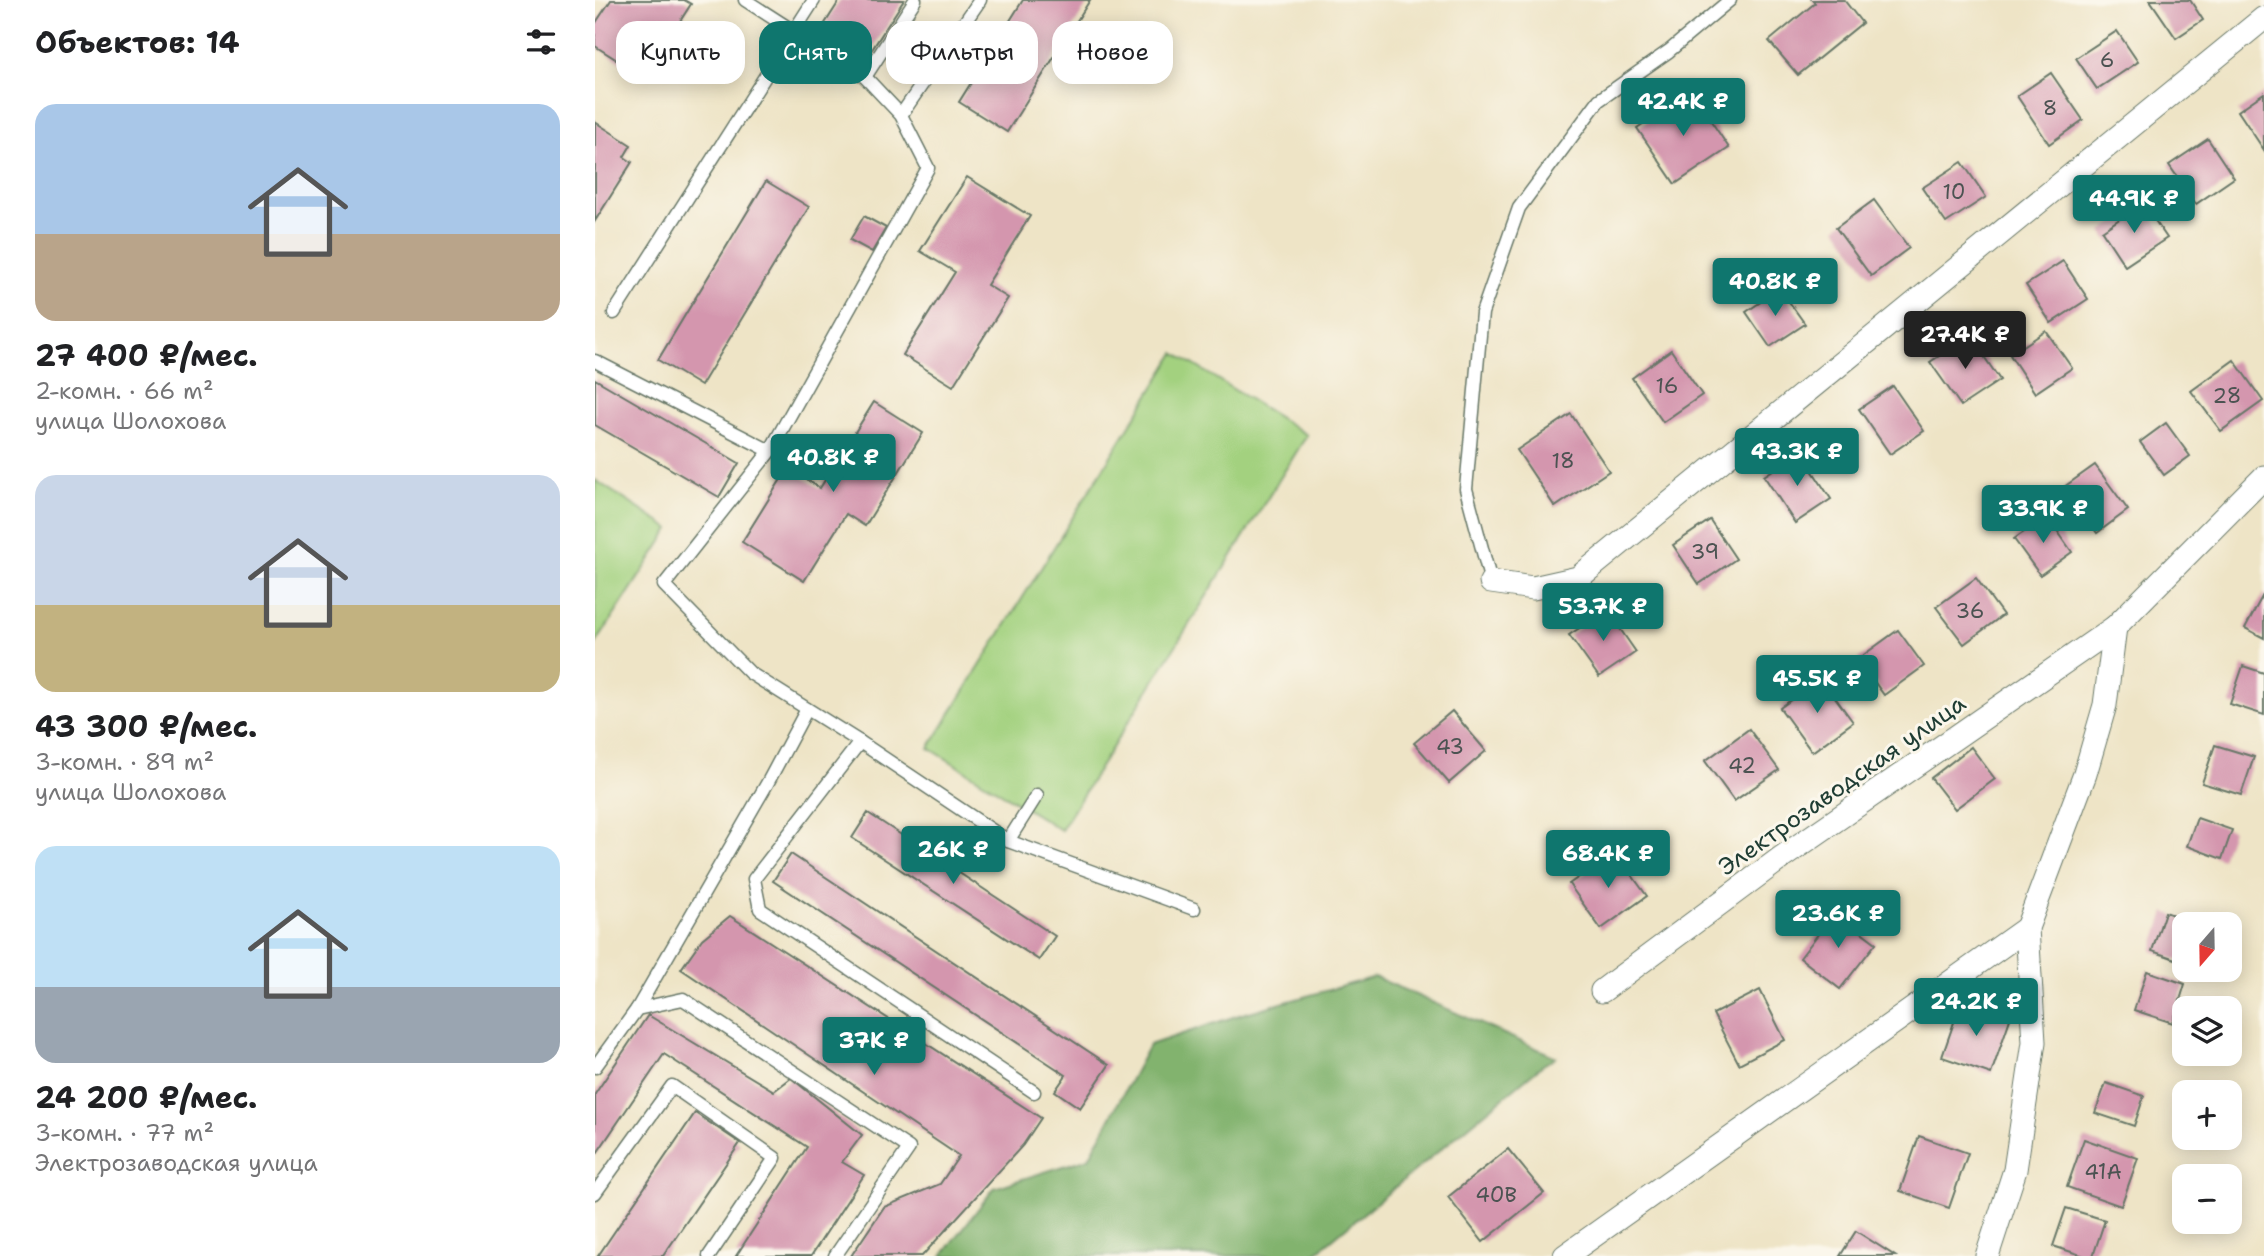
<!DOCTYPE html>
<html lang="ru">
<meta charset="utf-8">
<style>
body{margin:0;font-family:"Shantell Sans",sans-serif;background:#f6f6f6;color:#202124;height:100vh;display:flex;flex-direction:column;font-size:26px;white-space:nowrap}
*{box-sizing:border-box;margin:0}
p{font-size:23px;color:#757577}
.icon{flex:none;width:38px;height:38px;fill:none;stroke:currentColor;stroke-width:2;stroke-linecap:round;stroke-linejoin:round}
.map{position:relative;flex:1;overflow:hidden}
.details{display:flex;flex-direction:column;background:#fff;width:595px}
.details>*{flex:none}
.top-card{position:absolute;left:21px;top:21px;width:665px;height:63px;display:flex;gap:14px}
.needle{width:46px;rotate:200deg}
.buttons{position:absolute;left:1577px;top:912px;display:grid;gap:14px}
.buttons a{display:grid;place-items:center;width:70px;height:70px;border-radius:14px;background:#fff;box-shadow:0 4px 18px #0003;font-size:35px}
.price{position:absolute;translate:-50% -60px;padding:0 16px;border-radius:7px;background:#0f766e;color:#fff;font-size:23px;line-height:46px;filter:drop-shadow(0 2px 4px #0008)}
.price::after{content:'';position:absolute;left:50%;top:42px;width:21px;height:16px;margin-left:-10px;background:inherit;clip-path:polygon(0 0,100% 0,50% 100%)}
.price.active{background:#222;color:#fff}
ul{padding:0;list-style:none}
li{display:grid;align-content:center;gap:14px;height:371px;padding:0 35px}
li span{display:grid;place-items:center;height:217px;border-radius:21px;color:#555}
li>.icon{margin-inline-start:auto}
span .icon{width:126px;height:126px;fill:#fffc;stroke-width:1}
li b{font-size:30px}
h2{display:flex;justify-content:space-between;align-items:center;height:84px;padding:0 35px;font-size:30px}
.pill{padding:0 24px;border-radius:21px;background:#fff;box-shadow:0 4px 18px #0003;font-size:24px;line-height:63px}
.pill.active{background:#0f766e;color:#fff}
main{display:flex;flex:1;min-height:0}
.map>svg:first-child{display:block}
.green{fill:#a3d17f;stroke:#61875a;stroke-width:2}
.forest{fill:#82b36e;stroke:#507851;stroke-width:2}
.building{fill:#d496ae}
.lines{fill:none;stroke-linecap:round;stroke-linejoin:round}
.lane-casing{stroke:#677767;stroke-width:15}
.street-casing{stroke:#677767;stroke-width:25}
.lane{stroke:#fff;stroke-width:12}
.street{stroke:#fff;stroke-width:23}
.labels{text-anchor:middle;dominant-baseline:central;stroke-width:6;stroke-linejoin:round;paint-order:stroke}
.number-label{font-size:21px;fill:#4c5352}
.street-label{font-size:24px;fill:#1f3d34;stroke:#fbf7ec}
</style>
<main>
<section class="details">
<h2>Объектов: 14<svg class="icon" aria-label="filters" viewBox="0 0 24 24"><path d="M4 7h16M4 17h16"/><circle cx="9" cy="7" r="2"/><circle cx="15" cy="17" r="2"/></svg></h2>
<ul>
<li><span style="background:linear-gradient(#a9c7e8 60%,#b9a48a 0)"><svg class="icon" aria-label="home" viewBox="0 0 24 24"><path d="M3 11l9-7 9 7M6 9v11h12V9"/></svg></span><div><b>27 400 ₽/мес.</b><p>2-комн. · 66 m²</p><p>улица Шолохова</p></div></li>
<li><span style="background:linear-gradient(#c9d6e8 60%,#c2b280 0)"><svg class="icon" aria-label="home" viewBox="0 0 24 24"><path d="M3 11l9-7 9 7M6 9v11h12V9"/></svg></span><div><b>43 300 ₽/мес.</b><p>3-комн. · 89 m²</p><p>улица Шолохова</p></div></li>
<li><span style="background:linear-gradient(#bfe0f5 65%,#9aa5b1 0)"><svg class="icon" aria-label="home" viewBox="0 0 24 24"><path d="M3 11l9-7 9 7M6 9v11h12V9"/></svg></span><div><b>24 200 ₽/мес.</b><p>3-комн. · 77 m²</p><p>Электрозаводская улица</p></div></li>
</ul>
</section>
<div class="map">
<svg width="1669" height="1256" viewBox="0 0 1669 1256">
<rect width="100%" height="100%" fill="#fbf7ec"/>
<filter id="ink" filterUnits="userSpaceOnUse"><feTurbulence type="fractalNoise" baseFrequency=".0143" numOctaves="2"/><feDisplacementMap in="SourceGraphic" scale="14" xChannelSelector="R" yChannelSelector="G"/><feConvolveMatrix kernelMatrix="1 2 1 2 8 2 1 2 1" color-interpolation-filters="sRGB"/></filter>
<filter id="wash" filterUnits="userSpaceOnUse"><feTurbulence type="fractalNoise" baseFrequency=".00686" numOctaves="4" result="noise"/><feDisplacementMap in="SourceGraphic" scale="28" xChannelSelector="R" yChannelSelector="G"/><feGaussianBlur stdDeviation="1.57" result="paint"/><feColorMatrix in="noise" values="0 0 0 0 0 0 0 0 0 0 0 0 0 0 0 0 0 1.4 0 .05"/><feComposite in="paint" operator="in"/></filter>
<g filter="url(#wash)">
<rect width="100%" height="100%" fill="#eee4c6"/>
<!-- green -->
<g class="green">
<polygon points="580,353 712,435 466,830 334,748"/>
<polygon points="0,480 75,529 0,645"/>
</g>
<!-- forest -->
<polygon class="forest" points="780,977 961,1057 945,1067 717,1256 347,1256 399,1188 494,1158 554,1045 647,1014"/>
<g id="blocks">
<!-- building -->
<g class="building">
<polygon points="16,0 89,0 96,4 49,77 0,46 0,24"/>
<polygon points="245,0 309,0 274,54 229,25"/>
<polygon points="428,0 495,0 412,132 364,102"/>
<polygon points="1217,0 1249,0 1267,23 1203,75 1174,41 1220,3"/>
<polygon points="1555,0 1595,0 1608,20 1581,38"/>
<polygon points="1522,31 1543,62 1502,89 1481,58"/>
<polygon points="1456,73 1488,120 1454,144 1422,96"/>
<polygon points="1096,91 1134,148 1080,184 1042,128"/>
<polygon points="1669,93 1669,150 1643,111"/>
<polygon points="0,122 36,145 29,157 37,162 0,221"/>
<polygon points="1613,139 1639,178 1601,204 1574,165"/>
<polygon points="1367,162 1391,197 1351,223 1327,188"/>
<polygon points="372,177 435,216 392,285 413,298 358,386 308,355 360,272 325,251"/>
<polygon points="171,181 214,207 106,386 63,360"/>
<polygon points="1279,200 1314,248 1276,276 1241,228"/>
<polygon points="1548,203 1572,238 1530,266 1507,231"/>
<polygon points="269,216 291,228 277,252 255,240"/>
<polygon points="1468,261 1493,299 1456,323 1431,285"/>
<polygon points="1185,289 1210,324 1175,347 1151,312"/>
<polygon points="1451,331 1477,368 1440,393 1415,355"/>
<polygon points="1375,336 1405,380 1366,406 1335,362"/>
<polygon points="1076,350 1107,395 1068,422 1037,378"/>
<polygon points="1639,360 1668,401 1626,431 1596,391"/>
<polygon points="0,379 144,463 124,497 0,425"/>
<polygon points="1298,386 1329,431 1295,454 1264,409"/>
<polygon points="279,402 328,433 270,526 251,514 209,581 147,542 193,468 225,488"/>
<polygon points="976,414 1014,471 960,507 922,450"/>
<polygon points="1571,423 1595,456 1569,475 1545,442"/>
<polygon points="1205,452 1236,499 1200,523 1169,476"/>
<polygon points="1500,465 1533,510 1502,533 1469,487"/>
<polygon points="1452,516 1477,552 1445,575 1419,539"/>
<polygon points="1115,520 1141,559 1104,584 1078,545"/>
<polygon points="1381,578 1408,615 1369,644 1341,607"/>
<polygon points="1669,593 1669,638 1650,628"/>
<polygon points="1012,610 1041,652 1004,677 974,635"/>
<polygon points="1303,630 1329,666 1289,695 1263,659"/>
<polygon points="1648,666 1669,673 1669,715 1635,704"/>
<polygon points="1226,678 1258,722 1217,752 1185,708"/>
<polygon points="857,711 891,751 854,783 819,743"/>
<polygon points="1154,729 1184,770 1139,801 1110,761"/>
<polygon points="1620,745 1659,757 1646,795 1607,783"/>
<polygon points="1376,747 1400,779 1360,809 1336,778"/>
<polygon points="273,813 460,936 444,960 257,838"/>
<polygon points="1602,818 1637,830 1627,859 1592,846"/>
<polygon points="1020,852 1052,896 1006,929 974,884"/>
<polygon points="196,854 514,1065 485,1108 460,1091 471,1075 178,881"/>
<polygon points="1240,912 1281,943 1245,989 1205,958"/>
<polygon points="1570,912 1603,924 1589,924 1589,962 1557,951"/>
<polygon points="135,916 446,1118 428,1145 327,1256 256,1256 289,1207 345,1184 364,1156 86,969 107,939"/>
<polygon points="1552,971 1590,984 1578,1023 1539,1010"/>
<polygon points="1165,990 1190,1040 1144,1064 1118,1014"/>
<polygon points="1366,1002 1415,1019 1396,1074 1347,1057"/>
<polygon points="53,1015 179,1091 196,1078 267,1135 247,1162 269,1175 216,1256 141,1256 212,1147 69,1054 0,1156 0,1094"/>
<polygon points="1511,1083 1549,1096 1539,1126 1500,1113"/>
<polygon points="100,1113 145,1143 68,1256 3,1256"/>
<polygon points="1324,1136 1373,1153 1354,1208 1305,1191"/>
<polygon points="1489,1139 1543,1158 1526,1206 1472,1187"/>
<polygon points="913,1149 949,1193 888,1242 853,1197"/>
<polygon points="1471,1208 1510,1220 1498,1256 1489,1256 1458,1246"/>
<polygon points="1261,1231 1300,1256 1245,1256"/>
</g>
</g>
</g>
<g filter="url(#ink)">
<use href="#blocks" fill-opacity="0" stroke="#677767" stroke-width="2"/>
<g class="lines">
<defs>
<g id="lane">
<polyline points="150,0 270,77 306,115 333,168 175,451 69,585 155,673 265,742 413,841 599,909"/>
<polyline points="270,77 320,0"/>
<polyline points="306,115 385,0"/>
<polyline points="19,313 219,0"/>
<polyline points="0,361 175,451"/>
<polyline points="896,582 871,489 887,313 924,208 1004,100 1074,51 1135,0"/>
<polyline points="265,742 159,879 165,909 439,1092"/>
<polyline points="413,841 442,795"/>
<polyline points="42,1009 173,782 212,709"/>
<polyline points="0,1067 42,1009 88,999 314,1148 240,1256"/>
<polyline points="0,1193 77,1086 180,1158 114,1256"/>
</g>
<g id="street">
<polyline points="896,582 938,588 983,578 1669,18"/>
<polyline points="1007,991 1186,858 1520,627 1669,477"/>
<polyline points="970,1256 1432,928"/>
<polyline points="1392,1256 1420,1170 1439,1042 1432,928 1490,774 1510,705 1520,627"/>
</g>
</defs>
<!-- lane casing -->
<use href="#lane" class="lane-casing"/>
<!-- street casing -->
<use href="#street" class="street-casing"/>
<!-- lane -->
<use href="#lane" class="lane"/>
<!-- street -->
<use href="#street" class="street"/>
</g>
</g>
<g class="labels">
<!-- number labels -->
<g class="number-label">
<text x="1512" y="60">6</text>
<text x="1455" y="108">8</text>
<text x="1359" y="192">10</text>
<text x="1072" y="386">16</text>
<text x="1632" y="396">28</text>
<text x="968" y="461">18</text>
<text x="1110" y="552">39</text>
<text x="1375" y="611">36</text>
<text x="855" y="747">43</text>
<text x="1147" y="766">42</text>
<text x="1508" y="1172">41А</text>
<text x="901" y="1195">40В</text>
</g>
<!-- street labels -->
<g class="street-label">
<text transform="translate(1247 785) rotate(-35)">Электрозаводская улица</text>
</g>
</g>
</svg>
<div class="buttons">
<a><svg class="needle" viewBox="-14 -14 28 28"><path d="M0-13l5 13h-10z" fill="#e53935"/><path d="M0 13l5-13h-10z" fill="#757577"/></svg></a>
<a><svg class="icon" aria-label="layers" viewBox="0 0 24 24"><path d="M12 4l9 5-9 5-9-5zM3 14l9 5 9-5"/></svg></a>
<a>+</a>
<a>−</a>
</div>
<b class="price" style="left:1088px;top:138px">42.4K ₽</b>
<b class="price" style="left:1539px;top:235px">44.9K ₽</b>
<b class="price" style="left:1180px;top:318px">40.8K ₽</b>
<b class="price active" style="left:1370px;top:371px">27.4K ₽</b>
<b class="price" style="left:1202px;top:488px">43.3K ₽</b>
<b class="price" style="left:238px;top:494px">40.8K ₽</b>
<b class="price" style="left:1448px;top:545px">33.9K ₽</b>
<b class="price" style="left:1008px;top:643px">53.7K ₽</b>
<b class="price" style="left:1222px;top:715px">45.5K ₽</b>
<b class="price" style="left:358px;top:886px">26K ₽</b>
<b class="price" style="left:1013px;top:890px">68.4K ₽</b>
<b class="price" style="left:1243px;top:950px">23.6K ₽</b>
<b class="price" style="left:1381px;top:1038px">24.2K ₽</b>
<b class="price" style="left:279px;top:1077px">37K ₽</b>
<div class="top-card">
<a class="pill">Купить</a>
<a class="pill active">Снять</a>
<a class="pill">Фильтры</a>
<a class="pill">Новое</a>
</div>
</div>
</main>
